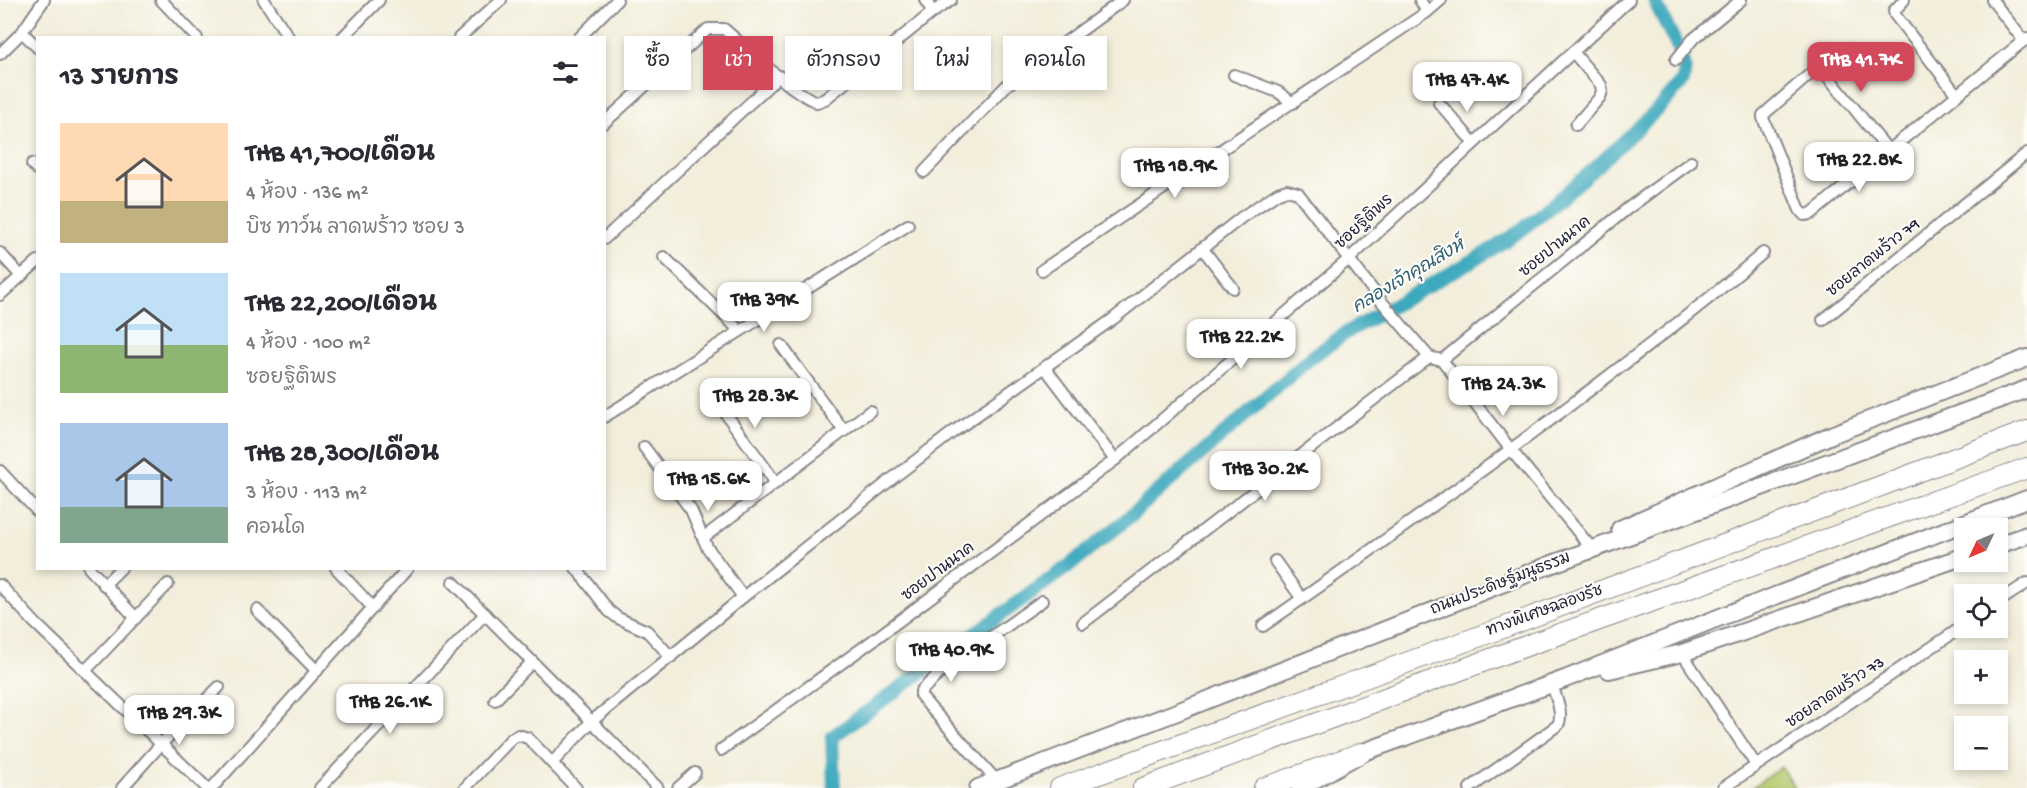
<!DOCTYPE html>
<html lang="th">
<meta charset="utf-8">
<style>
body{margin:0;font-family:"Gochi Hand","Playpen Sans Thai",sans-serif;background:#f7f7f7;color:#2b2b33;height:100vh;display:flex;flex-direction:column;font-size:22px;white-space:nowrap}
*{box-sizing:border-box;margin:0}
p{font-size:20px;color:#7c7c81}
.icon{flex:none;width:33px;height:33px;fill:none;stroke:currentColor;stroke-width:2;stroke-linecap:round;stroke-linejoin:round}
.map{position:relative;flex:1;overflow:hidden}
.sheet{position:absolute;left:36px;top:36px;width:570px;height:534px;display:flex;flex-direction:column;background:#fff;border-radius:0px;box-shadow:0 3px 9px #0003}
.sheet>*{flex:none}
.top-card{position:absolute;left:624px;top:36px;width:570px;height:54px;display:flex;gap:12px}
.needle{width:39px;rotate:226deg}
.controls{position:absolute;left:1954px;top:518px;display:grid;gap:12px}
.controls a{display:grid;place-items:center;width:54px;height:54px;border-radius:0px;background:#fff;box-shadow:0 3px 9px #0003;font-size:30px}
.price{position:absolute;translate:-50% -51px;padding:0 14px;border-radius:12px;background:#fff;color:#222;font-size:20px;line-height:39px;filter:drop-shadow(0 2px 3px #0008)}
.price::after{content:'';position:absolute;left:50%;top:36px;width:18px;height:14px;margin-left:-9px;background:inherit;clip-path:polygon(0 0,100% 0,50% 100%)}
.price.selected{background:#d1495b;color:#fff}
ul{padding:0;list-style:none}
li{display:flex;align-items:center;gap:18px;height:150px;padding:0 24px}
li span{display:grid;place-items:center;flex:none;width:168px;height:120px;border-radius:0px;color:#555}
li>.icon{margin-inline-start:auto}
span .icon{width:72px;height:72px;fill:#fffc;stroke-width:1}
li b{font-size:26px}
h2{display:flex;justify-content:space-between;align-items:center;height:72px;padding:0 24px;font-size:26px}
.pill{padding:0 21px;border-radius:0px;background:#fff;box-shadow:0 3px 9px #0003;font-size:21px;line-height:54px}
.pill.selected{background:#d1495b;color:#fff}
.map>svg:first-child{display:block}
.green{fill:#b7cb6f;stroke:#6c7655;stroke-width:1.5}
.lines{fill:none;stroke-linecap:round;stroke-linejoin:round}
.canal{stroke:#3da9bd;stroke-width:14}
.street-casing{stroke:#8a888b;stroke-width:14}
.primary-casing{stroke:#8a888b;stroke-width:20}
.highway-casing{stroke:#8a888b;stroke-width:22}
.street{stroke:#fff;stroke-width:10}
.primary{stroke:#fff;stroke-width:16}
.highway{stroke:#fff;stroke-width:20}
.labels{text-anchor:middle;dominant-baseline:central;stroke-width:4.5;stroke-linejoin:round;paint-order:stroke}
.street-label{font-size:16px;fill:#22223b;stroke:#fdfcf7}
.water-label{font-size:18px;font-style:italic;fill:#2e5f76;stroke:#fdfcf7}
</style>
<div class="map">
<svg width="2027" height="788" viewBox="0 0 2027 788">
<rect width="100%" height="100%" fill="#fdfcf7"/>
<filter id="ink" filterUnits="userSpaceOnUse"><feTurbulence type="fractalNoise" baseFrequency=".0167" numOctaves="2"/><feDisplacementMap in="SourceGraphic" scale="12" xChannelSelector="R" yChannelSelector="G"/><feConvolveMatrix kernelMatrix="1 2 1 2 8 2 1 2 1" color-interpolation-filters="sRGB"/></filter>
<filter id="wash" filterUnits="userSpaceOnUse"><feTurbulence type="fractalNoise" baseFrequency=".008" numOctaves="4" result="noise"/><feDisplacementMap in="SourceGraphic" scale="24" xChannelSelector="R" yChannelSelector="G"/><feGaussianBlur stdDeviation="1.35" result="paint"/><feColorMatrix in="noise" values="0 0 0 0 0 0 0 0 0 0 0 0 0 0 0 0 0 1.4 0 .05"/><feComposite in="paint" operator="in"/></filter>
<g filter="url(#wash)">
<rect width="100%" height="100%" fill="#f3eedb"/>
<!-- green -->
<polygon class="green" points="1781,767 1795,788 1751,788"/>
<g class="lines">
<!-- canal -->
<polyline class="canal" points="834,788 832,737 1074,562 1121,524 1313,356 1349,331 1491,250 1523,229 1594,169 1662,105 1683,81 1685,68 1676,44 1654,0"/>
</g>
</g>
<g filter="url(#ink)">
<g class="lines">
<defs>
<g id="street">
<polyline points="161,0 197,38"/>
<polyline points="264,0 289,38"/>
<polyline points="925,0 933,12"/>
<polyline points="1420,0 1427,12"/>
<polyline points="1904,0 1894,11 1895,15 1957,95"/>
<polyline points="1992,0 2024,41"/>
<polyline points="22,32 38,48"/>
<polyline points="342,38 379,0"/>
<polyline points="459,38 501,0"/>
<polyline points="579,38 617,0"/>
<polyline points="1573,52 1601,85 1602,91 1600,97 1576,125"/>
<polyline points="0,54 22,32 44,0"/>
<polyline points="1676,60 1692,40 1741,0"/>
<polyline points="1234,75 1278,92 1293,103"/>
<polyline points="1439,103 1473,142"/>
<path d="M604,123l104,-94h16c24,20 65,62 93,73l8,-3 108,-87 18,-12"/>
<polyline points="1888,150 1821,68 1817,68 1763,115 1763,118 1800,210 1804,215 1811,214 2027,38"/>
<polyline points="32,164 38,170"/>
<polyline points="924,172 1007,85 1123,0"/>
<polyline points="604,239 779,76"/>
<polyline points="1202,248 1233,288"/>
<polyline points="0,253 21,276"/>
<polyline points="664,257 740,331"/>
<polyline points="1042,270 1427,12 1441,0"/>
<polyline points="0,295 38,261"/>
<polyline points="1823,320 2027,153"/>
<polyline points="781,345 844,431"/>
<polyline points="1442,360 1627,209 1691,162"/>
<polyline points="1046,369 1115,460"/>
<polyline points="710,392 776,483"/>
<polyline points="604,417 908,225"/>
<polyline points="644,447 691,510 707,547 743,597"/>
<polyline points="0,471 38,512"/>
<polyline points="703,538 870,411"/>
<polyline points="1275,561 1302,599"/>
<polyline points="89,568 136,618"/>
<polyline points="336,568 373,608"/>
<polyline points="576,568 609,611 618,618 647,631 671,657"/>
<polyline points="453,582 658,788"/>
<polyline points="0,585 35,623 207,788"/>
<polyline points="104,585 121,568"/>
<polyline points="1998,602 2027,583"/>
<polyline points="257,610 317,671"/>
<polyline points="1083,623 1429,357"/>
<path d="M1263,626c106,-74 211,-148 314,-226 63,-48 126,-95 186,-147"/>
<polyline points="1682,653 1756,765"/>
<polyline points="86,670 168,584"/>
<polyline points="495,700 532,662"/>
<polyline points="721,750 868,644 1115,460 1349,259 1629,0"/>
<polyline points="552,763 592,721 743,597 893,478 953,432 1113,319 1242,217 1278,193 1287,190 1298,193 1382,302 1429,357 1442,360 1511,450 1588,544"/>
<polyline points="997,781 929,706 921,696 921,691 939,674 1042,601"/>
<polyline points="122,788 162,743 219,687"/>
<polyline points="212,788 408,568"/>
<polyline points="320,788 485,614"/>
<polyline points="465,788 511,739 518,735 528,738 576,788"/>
<polyline points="678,788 695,773"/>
<path d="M1470,788l88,-63c6,-11 -3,-29 -6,-41"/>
<polyline points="1723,788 1965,625"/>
</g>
<g id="primary">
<polyline points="1620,529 1831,435 2027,358"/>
<polyline points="1998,545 2027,535"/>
<polyline points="1609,670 1682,653 1965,556"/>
<polyline points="978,788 1177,712 1547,566 2027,389"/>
<polyline points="1300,788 1361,753 1565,679 1723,616 2027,499"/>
</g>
<g id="highway">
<polyline points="1060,788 1497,630 2027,431"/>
<polyline points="1143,788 1512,651 2027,468"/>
<polyline points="1264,788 1361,753"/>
</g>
</defs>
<!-- street casing -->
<use href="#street" class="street-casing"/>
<!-- primary casing -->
<use href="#primary" class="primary-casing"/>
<!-- highway casing -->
<use href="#highway" class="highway-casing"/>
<!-- street -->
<use href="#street" class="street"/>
<!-- primary -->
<use href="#primary" class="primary"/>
<!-- highway -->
<use href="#highway" class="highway"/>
</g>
</g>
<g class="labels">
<!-- street labels -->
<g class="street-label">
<text transform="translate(1365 223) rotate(-43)">ซอยฐิติพร</text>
<text transform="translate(1556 248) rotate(-39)">ซอยปานนาค</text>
<text transform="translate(1874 259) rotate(-39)">ซอยลาดพร้าว 79</text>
<text transform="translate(939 573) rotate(-37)">ซอยปานนาค</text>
<text transform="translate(1501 585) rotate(-21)">ถนนประดิษฐ์มนูธรรม</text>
<text transform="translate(1545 612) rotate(-20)">ทางพิเศษฉลองรัช</text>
<text transform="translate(1836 694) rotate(-34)">ซอยลาดพร้าว 73</text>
</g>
<!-- water labels -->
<g class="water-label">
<text transform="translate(1409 277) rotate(-31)">คลองเจ้าคุณสิงห์</text>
</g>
</g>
</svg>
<div class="controls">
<a><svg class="needle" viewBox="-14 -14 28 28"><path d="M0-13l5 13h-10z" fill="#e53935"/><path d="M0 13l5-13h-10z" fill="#7c7c81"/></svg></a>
<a><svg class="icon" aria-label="locate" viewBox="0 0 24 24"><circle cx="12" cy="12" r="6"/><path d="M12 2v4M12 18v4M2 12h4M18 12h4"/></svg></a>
<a>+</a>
<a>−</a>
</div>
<b class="price selected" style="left:1861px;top:93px">THB 41.7K</b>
<b class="price" style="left:1467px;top:113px">THB 47.4K</b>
<b class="price" style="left:1859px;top:193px">THB 22.8K</b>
<b class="price" style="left:1175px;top:199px">THB 18.9K</b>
<b class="price" style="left:764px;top:333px">THB 39K</b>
<b class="price" style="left:1241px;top:370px">THB 22.2K</b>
<b class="price" style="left:1503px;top:417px">THB 24.3K</b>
<b class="price" style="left:755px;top:429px">THB 28.3K</b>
<b class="price" style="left:1265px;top:502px">THB 30.2K</b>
<b class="price" style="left:708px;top:512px">THB 15.6K</b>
<b class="price" style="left:951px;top:683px">THB 40.9K</b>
<b class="price" style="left:390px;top:735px">THB 26.1K</b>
<b class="price" style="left:179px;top:746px">THB 29.3K</b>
<div class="top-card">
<a class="pill">ซื้อ</a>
<a class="pill selected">เช่า</a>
<a class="pill">ตัวกรอง</a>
<a class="pill">ใหม่</a>
<a class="pill">คอนโด</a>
</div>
<section class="sheet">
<h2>13 รายการ<svg class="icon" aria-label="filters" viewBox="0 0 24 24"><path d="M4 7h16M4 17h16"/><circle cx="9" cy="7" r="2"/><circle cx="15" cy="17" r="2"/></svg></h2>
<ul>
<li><span style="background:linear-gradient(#ffd9b3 65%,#c2b280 0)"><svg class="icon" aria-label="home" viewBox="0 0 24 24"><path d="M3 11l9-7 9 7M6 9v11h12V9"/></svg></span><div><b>THB 41,700/เดือน</b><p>4 ห้อง · 136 m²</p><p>บิซ ทาว์น ลาดพร้าว ซอย 3</p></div></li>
<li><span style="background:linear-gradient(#bfe0f5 60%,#8fb573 0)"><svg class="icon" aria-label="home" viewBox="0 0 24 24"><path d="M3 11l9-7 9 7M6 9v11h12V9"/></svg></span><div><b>THB 22,200/เดือน</b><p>4 ห้อง · 100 m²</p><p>ซอยฐิติพร</p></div></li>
<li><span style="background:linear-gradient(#a9c7e8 70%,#7fa58c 0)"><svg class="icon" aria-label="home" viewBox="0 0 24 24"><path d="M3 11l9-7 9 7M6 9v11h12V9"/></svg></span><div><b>THB 28,300/เดือน</b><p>3 ห้อง · 113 m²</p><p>คอนโด</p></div></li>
</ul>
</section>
</div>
